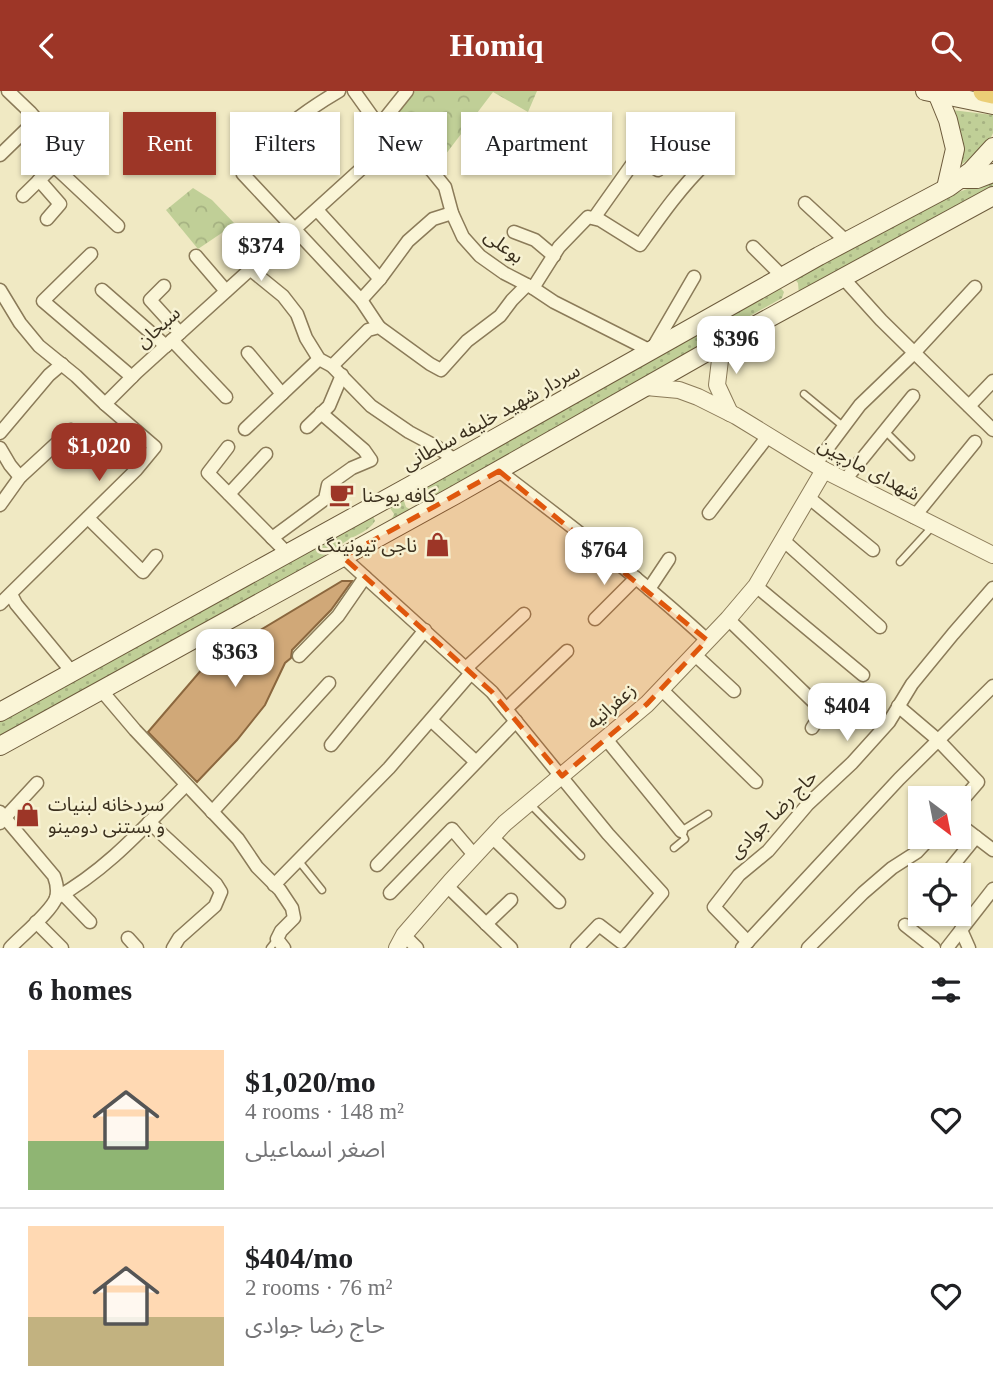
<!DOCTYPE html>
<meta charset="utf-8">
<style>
body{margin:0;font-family:"Times New Roman","Noto Sans Arabic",serif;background:#f6f6f6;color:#202124;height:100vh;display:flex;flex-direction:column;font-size:26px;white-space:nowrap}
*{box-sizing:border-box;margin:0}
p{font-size:23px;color:#757577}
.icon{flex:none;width:38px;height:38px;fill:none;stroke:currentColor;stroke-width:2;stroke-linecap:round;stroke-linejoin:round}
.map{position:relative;height:857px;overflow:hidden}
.drawer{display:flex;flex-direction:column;background:#fff;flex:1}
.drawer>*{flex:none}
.top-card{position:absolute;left:21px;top:21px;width:952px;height:63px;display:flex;gap:14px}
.needle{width:46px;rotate:148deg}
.tools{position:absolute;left:908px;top:695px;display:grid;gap:14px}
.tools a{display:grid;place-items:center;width:63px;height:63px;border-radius:0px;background:#fff;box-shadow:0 2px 5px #0004;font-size:35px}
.price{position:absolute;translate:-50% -60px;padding:0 16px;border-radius:14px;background:#fff;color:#222;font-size:23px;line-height:46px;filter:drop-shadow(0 2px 4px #0008)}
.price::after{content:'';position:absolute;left:50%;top:42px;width:21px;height:16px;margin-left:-10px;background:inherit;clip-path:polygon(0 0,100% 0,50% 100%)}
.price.selected{background:#9d3627;color:#fff}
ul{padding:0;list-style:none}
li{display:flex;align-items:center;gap:21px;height:175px;padding:0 28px}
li+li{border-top:2px solid #e0e0e0}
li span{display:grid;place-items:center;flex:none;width:196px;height:140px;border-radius:0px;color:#555}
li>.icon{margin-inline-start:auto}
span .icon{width:84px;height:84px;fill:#fffc;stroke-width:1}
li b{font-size:30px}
h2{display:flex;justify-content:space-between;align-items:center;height:84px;padding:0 28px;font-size:30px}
.tag{padding:0 24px;border-radius:0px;background:#fff;box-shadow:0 2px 5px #0004;font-size:24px;line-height:63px}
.tag.selected{background:#9d3627;color:#fff}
header{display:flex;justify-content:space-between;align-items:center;height:91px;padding:0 28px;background:#9d3627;color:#fff;font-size:32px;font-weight:800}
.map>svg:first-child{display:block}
.grass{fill:url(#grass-dots)}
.forest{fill:url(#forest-crowns)}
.building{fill:#d0a878;stroke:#8b673e;stroke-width:2}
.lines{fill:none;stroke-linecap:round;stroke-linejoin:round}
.service-casing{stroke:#8b7b59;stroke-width:9}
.minor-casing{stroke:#8b7b59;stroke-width:15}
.tertiary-casing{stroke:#8b7b59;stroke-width:18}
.secondary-casing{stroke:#6d5b3c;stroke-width:20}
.trunk-casing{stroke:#59482d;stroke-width:24}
.service{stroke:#faf5d7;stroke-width:6}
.minor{stroke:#faf5d7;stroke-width:12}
.tertiary{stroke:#faf5d7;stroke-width:16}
.secondary{stroke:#faf5d7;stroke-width:18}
.trunk{stroke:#ebce76;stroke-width:21}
.marked{fill:#df570d;fill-opacity:0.2;stroke:#df570d;stroke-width:5;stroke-dasharray:14 9;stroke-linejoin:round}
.labels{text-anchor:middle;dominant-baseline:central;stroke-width:5;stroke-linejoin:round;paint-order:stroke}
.street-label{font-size:19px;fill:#3b301e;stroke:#f7f2d3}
.poi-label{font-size:19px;fill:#3b301e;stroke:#f7f2d3;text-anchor:start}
</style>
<header><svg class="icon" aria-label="back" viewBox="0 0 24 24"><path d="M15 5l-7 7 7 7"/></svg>Homiq<svg class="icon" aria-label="search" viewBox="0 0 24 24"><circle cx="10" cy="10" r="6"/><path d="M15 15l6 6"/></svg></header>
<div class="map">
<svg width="993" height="857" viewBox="0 0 993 857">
<defs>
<pattern id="grass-dots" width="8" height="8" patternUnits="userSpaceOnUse" patternTransform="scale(1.75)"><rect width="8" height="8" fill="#c0cf97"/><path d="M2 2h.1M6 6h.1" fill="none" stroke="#a6b282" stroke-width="1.8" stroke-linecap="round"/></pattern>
<pattern id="forest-crowns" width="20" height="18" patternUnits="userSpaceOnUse" patternTransform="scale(1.75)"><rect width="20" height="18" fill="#c0cf97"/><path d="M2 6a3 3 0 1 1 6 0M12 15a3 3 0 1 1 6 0" fill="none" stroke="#a6b282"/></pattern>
</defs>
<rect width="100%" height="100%" fill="#f0e9c3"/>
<!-- grass -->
<g class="grass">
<path d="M952,19l41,5c0,5 0,13 0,18 -5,13 -28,29 -39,37z"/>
<path d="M993,90v7l-194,107 -1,-12 -6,-7c64,-34 130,-76 201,-95z"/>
<polygon points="779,195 784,201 782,207 741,230 727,242 428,412 419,409 418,401 431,391"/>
<polygon points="407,403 404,410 406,416 413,420 390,432 394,423 390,417 382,415"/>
<path d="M373,425l2,5c-6,10 -17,13 -27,19 -19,12 -38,25 -56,39l-292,159v-20z"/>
</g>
<!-- forest -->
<g class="forest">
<polygon points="415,0 537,0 528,21 493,1 436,76 391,29"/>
<polygon points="193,97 212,109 235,133 198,158 166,119"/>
</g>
<!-- building -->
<polygon class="building" points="342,490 352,490 331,519 292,559 291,567 285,572 265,614 237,649 197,691 148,641 209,570"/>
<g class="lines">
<defs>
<g id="service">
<polyline points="804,303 844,336"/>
<polyline points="885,340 911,366"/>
<polyline points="900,471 932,436"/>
<polyline points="531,714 581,765"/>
<polyline points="674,757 685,748 681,740 708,723"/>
<polyline points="298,769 322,799"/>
<polyline points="270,857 277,848"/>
</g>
<g id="minor">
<polyline points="8,0 30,21 66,63 23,105"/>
<path d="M339,0c-36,21 -72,47 -96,83l118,126 18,27"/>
<polyline points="354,0 379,35 393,49 409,59 432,80 445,96 452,122 463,146 480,165 504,182 533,197 554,211 651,260 694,186"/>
<polyline points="379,35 407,0"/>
<polyline points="0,64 36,29"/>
<polyline points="54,75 118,135"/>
<polyline points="39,89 60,113 47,128"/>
<polyline points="805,112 846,150"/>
<polyline points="317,119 380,188"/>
<polyline points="594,127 638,65 658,79"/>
<polyline points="514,141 535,149 554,165"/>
<polyline points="753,156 783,186"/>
<polyline points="91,163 43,210 132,286"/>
<polyline points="196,165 226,200"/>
<polyline points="251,179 283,205 297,223 306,247 319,268 332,275 371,315 409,341 437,356 456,370"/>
<polyline points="844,188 881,229 993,339"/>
<polyline points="164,195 150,209 180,242"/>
<path d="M533,197l26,-41 29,-30 12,3 40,25c20,-28 40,-57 66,-82"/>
<polyline points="0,199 20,232 39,255 76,285 105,313 155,356 136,379 0,513"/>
<polyline points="102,199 166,255"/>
<polyline points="361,209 380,188 408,150 433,128 452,122"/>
<polyline points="172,249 226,306"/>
<polyline points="248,262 282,303"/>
<polyline points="332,275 368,239 379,236 430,273 441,279 467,250 500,225 512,209 527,194"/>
<polyline points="105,313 137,281 393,49"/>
<polyline points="969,315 993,290"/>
<polyline points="307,336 329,315 342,284"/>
<polyline points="245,338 319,268"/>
<polyline points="0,342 49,284 62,273"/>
<polyline points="228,356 208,382 287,462"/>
<polyline points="0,357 10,374 20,386"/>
<polyline points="815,374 860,314 914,262 975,196"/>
<path d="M499,380c71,54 142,108 208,169"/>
<polyline points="845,389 913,305"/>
<polyline points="229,403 266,363"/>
<polyline points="808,406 873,459"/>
<polyline points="0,414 20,386 71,339"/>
<polyline points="709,422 768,345"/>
<polyline points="914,426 975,351"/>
<polyline points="88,427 143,481 156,465"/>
<polyline points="272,447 325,408 328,394 352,377 371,369 364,359 321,322"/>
<polyline points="783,449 880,536"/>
<polyline points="343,466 492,601 608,743 662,802 621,851 599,834 577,857"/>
<polyline points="756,495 863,584"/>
<polyline points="649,498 669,468"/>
<polyline points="11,503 16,513 72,581"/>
<polyline points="595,528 636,487"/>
<polyline points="728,528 823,620 812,637"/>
<polyline points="694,563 734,600"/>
<polyline points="299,565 338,525 365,486"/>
<polyline points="466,577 524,523"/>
<polyline points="661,598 756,691"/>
<polyline points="101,599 135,639 238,748 257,776 280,799 292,817 294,827 281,840 277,848 284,857"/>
<polyline points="898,615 938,649 978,691 959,713"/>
<polyline points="506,618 567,560"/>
<polyline points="431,629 476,671"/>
<polyline points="606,648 681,740"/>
<polyline points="331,654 425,539"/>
<path d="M0,721l54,64c3,8 4,15 2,22 -5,14 -35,38 -46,50"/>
<polyline points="212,721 329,592"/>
<polyline points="149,731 216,793 221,801 215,815 179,847 173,857"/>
<polyline points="0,732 37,692"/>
<polyline points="959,733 993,759"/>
<polyline points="492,746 559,811"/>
<polyline points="377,774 516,630"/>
<polyline points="945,784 976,746"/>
<polyline points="274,794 389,677 471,582"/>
<polyline points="447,795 511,857"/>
<polyline points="390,802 452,738 475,765"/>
<polyline points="63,803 90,831"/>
<path d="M56,807c52,-29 89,-72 130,-113"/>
<polyline points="36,831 62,857"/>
<polyline points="486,833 511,809"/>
<polyline points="905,834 934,857"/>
<polyline points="961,839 969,857"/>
<polyline points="404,844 417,857"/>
<polyline points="128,847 137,857"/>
<polyline points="748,851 714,816 739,784 768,760 808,713 852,672 889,631 912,593 953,543 993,497"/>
<polyline points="742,857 899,688 993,595"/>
<polyline points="808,857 863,802 892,777 917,761 931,746"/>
<polyline points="947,857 993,798"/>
</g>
<g id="tertiary">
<polyline points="646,296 679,299 698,306 736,325 824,379 993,464"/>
<polyline points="730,322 717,294 720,269 735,246"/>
<polyline points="397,857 404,844 451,790 505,732 647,613 728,528 756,495 824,379"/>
</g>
<g id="secondary">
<polyline points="925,0 993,14"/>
<polyline points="937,2 948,29 955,58 946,97"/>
<polyline points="963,88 977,88 993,82"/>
<polyline points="0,621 437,380 819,165 949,96 971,80 993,56"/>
<polyline points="0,655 455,404 712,258 993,105"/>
</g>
<polyline id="trunk" points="984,0 993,2"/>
</defs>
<!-- service casing -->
<use href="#service" class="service-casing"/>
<!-- minor casing -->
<use href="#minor" class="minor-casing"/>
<!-- tertiary casing -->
<use href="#tertiary" class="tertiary-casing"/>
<!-- secondary casing -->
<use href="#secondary" class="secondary-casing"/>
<!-- trunk casing -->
<use href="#trunk" class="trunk-casing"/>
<!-- service -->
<use href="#service" class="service"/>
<!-- minor -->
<use href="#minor" class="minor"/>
<!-- tertiary -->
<use href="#tertiary" class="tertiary"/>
<!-- secondary -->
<use href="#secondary" class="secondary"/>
<!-- trunk -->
<use href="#trunk" class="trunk"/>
</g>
<!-- marked area -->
<path class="marked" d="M499,380l208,169 -60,64 -85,72 -70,-84 -149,-135z"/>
<!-- icons -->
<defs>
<symbol id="cafe-bare" viewBox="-9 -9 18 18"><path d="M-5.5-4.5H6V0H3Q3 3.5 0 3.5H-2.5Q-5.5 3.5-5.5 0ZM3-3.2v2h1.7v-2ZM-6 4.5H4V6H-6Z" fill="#9d3627" stroke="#f7f2d3" stroke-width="2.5" paint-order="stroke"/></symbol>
<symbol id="shop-bare" viewBox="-9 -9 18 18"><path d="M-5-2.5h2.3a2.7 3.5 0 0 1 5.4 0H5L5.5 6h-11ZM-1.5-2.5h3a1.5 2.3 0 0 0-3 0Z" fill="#9d3627" stroke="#f7f2d3" stroke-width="2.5" paint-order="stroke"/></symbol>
</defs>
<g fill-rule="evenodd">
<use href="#cafe-bare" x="324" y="386" width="35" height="35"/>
<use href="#shop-bare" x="420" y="436" width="35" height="35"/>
<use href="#shop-bare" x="10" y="706" width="35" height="35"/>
</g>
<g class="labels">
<!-- street labels -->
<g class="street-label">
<text transform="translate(504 155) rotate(37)">بوعلی</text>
<text transform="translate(158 236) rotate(-42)">سبحان</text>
<text transform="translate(491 326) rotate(-29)">سردار شهید خلیفه سلطانی</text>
<text transform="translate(869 378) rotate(28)">شهدای مارچین</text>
<text transform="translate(611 615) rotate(-41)">زعفرانیه</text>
<text transform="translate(773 723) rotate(-45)">حاج رضا جوادی</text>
</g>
<!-- poi labels -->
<g class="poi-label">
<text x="362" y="404">کافه یوحنا</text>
<text x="417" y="454" text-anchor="end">ناجی‌ تیونینگ</text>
<text x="48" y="713">سردخانه لبنیات<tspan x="48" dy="22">و بستنی دومینو</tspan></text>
</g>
</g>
</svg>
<div class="tools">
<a><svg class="needle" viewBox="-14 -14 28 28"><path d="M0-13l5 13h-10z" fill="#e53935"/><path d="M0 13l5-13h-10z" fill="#757577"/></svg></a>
<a><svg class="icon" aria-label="locate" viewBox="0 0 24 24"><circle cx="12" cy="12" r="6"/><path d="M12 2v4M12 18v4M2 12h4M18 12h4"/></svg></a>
</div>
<b class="price" style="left:261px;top:192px">$374</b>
<b class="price" style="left:736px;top:285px">$396</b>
<b class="price selected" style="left:99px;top:392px">$1,020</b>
<b class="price" style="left:604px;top:496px">$764</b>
<b class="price" style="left:235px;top:598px">$363</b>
<b class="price" style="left:847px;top:652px">$404</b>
<div class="top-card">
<a class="tag">Buy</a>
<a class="tag selected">Rent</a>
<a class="tag">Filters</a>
<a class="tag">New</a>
<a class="tag">Apartment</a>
<a class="tag">House</a>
</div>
</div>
<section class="drawer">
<h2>6 homes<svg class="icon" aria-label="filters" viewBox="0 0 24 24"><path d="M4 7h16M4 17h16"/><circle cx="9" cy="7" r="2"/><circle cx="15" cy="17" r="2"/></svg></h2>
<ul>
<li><span style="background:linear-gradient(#ffd9b3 65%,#8fb573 0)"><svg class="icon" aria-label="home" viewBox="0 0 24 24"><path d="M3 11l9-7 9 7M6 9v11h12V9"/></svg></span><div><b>$1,020/mo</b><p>4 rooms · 148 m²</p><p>اصغر اسماعیلی</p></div><svg class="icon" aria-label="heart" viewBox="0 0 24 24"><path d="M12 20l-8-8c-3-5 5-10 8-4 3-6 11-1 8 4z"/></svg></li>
<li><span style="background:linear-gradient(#ffd9b3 65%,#c2b280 0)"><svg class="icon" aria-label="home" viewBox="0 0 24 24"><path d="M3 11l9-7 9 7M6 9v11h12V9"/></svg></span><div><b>$404/mo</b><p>2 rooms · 76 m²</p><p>حاج رضا جوادی</p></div><svg class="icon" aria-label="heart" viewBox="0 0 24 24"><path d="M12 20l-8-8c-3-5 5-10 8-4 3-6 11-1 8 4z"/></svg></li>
</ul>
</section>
